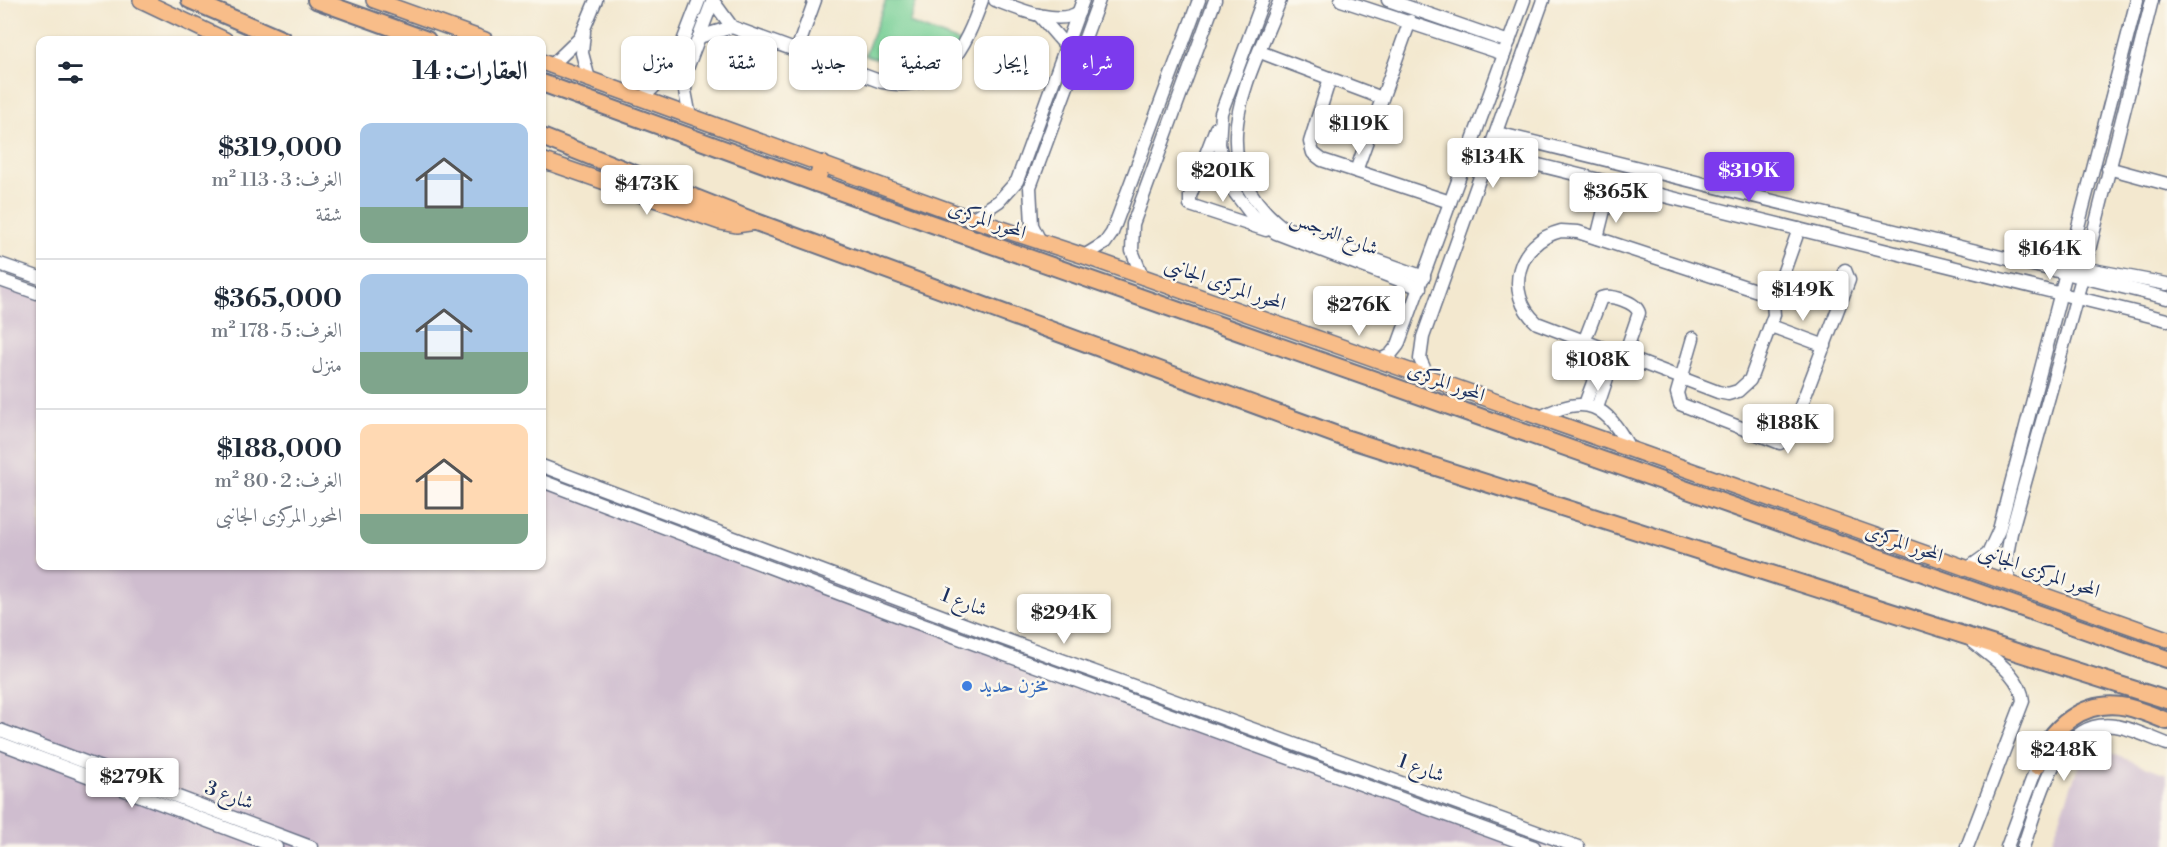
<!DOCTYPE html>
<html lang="ar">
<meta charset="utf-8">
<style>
body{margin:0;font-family:"Libre Bodoni",Amiri,serif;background:#f2f2f3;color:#1f2937;direction:rtl;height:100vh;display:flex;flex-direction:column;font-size:22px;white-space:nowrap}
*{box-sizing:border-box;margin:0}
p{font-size:20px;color:#747a83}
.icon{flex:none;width:33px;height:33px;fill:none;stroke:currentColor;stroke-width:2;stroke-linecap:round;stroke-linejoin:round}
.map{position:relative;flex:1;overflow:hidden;direction:ltr}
.sheet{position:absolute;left:36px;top:36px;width:510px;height:534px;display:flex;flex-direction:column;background:#fff;border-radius:12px;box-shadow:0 2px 4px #0004;direction:rtl}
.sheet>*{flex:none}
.banner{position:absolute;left:564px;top:36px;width:570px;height:54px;direction:rtl;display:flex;gap:12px}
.price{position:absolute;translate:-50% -51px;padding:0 14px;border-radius:6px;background:#fff;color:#222;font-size:20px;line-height:39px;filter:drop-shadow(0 2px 3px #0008)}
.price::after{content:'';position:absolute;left:50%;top:36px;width:18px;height:14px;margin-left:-9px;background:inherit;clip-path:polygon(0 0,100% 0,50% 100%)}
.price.selected{background:#7c3aed;color:#fff}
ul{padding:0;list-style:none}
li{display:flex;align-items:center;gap:18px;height:150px;padding:0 18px}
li+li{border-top:2px solid #e0e1e3}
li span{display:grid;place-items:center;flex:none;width:168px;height:120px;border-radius:12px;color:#555}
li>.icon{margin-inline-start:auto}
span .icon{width:72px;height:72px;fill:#fffc;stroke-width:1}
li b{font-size:26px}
h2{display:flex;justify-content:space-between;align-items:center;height:72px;padding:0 18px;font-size:26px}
.pill{padding:0 21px;border-radius:12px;background:#fff;box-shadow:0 2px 4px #0004;font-size:21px;line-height:54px}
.pill.selected{background:#7c3aed;color:#fff}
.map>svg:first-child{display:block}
.industrial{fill:#cfbdcf}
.green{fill:#76cf95;stroke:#487f7a;stroke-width:1.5}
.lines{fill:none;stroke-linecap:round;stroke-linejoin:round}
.minor-casing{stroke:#677086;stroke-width:15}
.major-casing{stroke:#677086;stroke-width:18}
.highway-casing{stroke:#677086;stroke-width:20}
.minor{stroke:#fff;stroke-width:12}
.major{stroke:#f8bd89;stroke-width:15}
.highway{stroke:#f8bd89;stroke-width:16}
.shop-dot{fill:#3f7fe0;stroke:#fbf7ec;stroke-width:2}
.labels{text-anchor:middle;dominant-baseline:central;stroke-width:5;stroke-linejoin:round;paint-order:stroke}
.street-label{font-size:20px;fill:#1b2f5e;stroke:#fbf7ec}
.shop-label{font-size:20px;fill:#366cbe;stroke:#fbf7ec;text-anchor:start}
</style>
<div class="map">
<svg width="2167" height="847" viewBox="0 0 2167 847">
<rect width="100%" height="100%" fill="#fbf7ec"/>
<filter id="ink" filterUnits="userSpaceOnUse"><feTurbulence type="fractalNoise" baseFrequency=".0167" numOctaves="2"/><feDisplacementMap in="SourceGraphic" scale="12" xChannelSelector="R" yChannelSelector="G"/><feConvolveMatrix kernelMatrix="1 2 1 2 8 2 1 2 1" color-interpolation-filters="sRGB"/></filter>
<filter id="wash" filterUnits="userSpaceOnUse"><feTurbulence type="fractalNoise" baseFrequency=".008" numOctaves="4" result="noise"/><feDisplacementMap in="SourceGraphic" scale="24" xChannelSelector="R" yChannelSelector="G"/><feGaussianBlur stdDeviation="1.35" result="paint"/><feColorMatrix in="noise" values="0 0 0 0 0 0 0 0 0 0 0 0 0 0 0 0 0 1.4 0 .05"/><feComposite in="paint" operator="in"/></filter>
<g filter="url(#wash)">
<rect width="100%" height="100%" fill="#f3e8cf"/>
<!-- industrial -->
<g class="industrial">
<polygon points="0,274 40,289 40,566 542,566 542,474 1556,847 0,847"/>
<polygon points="2086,744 2167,774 2167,847 2050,847"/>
</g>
<!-- green -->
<path class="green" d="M886,0h31l-8,23 53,20c-36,34 -53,25 -97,12z"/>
</g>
<g filter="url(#ink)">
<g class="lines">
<defs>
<g id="minor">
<path d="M995,0c21,8 63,27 84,12"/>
<polyline points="1263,0 1221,113 1219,144 1226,175 1232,189 1251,214 1276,233 1420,288"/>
<path d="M1280,0c-31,80 -82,159 1,226l143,51"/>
<polyline points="1341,0 1504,54"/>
<polyline points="1388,0 1509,42"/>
<path d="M713,1l19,26 150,55c62,13 83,-34 100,-82"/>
<polyline points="1039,15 1066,46 1072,48"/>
<polyline points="584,32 582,53 589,79"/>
<polyline points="699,37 732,27"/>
<polyline points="797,50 815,0"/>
<polyline points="1260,52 1382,98"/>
<polyline points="552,65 580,38 596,0"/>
<polyline points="1330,78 1310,142 1313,153 1322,160 1450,202"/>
<polyline points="641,99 672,70 699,0"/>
<polyline points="690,117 685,91 686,71 713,0"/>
<polyline points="1216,128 1190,196 1190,205 1266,230"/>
<polyline points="1497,133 2167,298"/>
<polyline points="1490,153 2167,320"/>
<polyline points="2108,168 2167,184"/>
<polyline points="1356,171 1410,21"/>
<polyline points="972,219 999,201 1017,181 1083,0"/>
<path d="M1561,231l17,1 189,62 6,8 1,13 -24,65 -12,11 -10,3 -10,-2 -181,-69c-34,-30 -20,-81 24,-92z"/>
<polyline points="1597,238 1606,202"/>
<polyline points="1041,243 1032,225 1030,187 1099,0"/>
<polyline points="1084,256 1105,243 1112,233 1199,0"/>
<polyline points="0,264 40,278"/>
<polyline points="2077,267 2167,284"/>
<polyline points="1143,278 1132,251 1133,224 1215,0"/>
<polyline points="0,280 40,294"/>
<polyline points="1773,302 1799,229"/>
<polyline points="1771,326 1825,346"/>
<polyline points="1693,338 1677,393 1680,404 1780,443 1790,435 1849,280 1845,270"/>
<path d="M1584,342l17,-44c10,-4 35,4 38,15l-15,44"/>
<polyline points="1378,361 1390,355 1398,345 1524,0"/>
<polyline points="1429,379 1420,359 1423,337 1543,0"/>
<polyline points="1585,404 1605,350"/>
<polyline points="1597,408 1615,354"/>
<path d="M1539,418c47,-25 68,-14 91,32"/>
<polyline points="542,466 1001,638 1578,847"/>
<polyline points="542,481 901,617 1534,847"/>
<polyline points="1967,569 1988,554 1999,530 2137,0"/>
<polyline points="2009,582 2006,560 2011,533 2082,278 2152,0"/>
<polyline points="0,730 311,847"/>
<polyline points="0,743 276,847"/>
<path d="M1967,847l56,-146c-2,-27 -33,-44 -52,-61"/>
<polyline points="2007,847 2037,766"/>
<path d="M2023,847c16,-42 32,-130 92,-121 17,2 36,12 52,18"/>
</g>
<g id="major">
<polyline points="141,0 225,40"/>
<polyline points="374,0 485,40"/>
<polyline points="542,62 972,219 1084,256 2167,639"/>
<polyline points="542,160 720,222 736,225 756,222"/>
</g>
<g id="highway">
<polyline points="190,0 283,40"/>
<polyline points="316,0 427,40"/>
<polyline points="542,83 816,183 2167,659"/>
<polyline points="542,137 756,222 1345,438 2167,700"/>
<polyline points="816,183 822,164"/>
<path d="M2037,766c12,-39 48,-68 90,-59 13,3 27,9 40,14"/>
</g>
</defs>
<!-- minor casing -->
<use href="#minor" class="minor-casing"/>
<!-- major casing -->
<use href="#major" class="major-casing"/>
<!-- highway casing -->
<use href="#highway" class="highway-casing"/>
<!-- minor -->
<use href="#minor" class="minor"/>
<!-- major -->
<use href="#major" class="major"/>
<!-- highway -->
<use href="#highway" class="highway"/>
</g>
</g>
<!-- markers -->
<circle class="shop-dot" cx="967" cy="686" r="6"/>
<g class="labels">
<!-- street labels -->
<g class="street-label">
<text transform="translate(987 221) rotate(19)">المحور المركزى</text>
<text transform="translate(1334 234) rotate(21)">شارع النرجس</text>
<text transform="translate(1225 285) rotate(19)">المحور المركزى الجانبى</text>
<text transform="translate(1446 383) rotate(20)">المحور المركزى</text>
<text transform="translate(1904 544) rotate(19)">المحور المركزى</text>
<text transform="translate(2039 572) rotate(19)">المحور المركزى الجانبى</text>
<text transform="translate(964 603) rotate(21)">شارع 1</text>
<text transform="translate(1421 769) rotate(20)">شارع 1</text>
<text transform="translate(229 796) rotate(20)">شارع 3</text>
</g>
<!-- shop labels -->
<g class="shop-label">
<text x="979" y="686">مخزن حديد</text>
</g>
</g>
</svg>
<b class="price" style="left:1359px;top:156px">$119K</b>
<b class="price" style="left:1493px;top:189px">$134K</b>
<b class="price" style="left:1223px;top:203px">$201K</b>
<b class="price selected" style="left:1749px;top:203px">$319K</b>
<b class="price" style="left:647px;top:216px">$473K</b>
<b class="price" style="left:1616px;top:224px">$365K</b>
<b class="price" style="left:2050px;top:281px">$164K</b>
<b class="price" style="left:1803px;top:322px">$149K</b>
<b class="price" style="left:1359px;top:337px">$276K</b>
<b class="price" style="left:1598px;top:392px">$108K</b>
<b class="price" style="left:1788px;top:455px">$188K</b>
<b class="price" style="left:1064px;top:645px">$294K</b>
<b class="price" style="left:2064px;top:782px">$248K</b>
<b class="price" style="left:132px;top:809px">$279K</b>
<div class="banner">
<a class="pill selected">شراء</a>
<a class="pill">إيجار</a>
<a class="pill">تصفية</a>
<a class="pill">جديد</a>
<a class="pill">شقة</a>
<a class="pill">منزل</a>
</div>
<section class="sheet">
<h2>العقارات: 14<svg class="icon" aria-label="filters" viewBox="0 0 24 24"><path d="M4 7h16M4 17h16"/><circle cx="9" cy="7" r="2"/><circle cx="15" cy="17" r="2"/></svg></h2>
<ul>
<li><span style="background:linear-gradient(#a9c7e8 70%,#7fa58c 0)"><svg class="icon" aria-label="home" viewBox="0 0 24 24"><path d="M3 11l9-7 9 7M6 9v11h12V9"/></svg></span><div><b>$319,000</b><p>الغرف: 3 · 113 m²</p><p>شقة</p></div></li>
<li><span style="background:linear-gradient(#a9c7e8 65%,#7fa58c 0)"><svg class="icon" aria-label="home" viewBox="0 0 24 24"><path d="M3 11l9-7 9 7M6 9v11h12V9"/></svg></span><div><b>$365,000</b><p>الغرف: 5 · 178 m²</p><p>منزل</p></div></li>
<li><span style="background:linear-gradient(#ffd9b3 75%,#7fa58c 0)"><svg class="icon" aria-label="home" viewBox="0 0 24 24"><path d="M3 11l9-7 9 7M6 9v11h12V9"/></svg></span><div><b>$188,000</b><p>الغرف: 2 · 80 m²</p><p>المحور المركزى الجانبى</p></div></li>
</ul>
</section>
</div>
